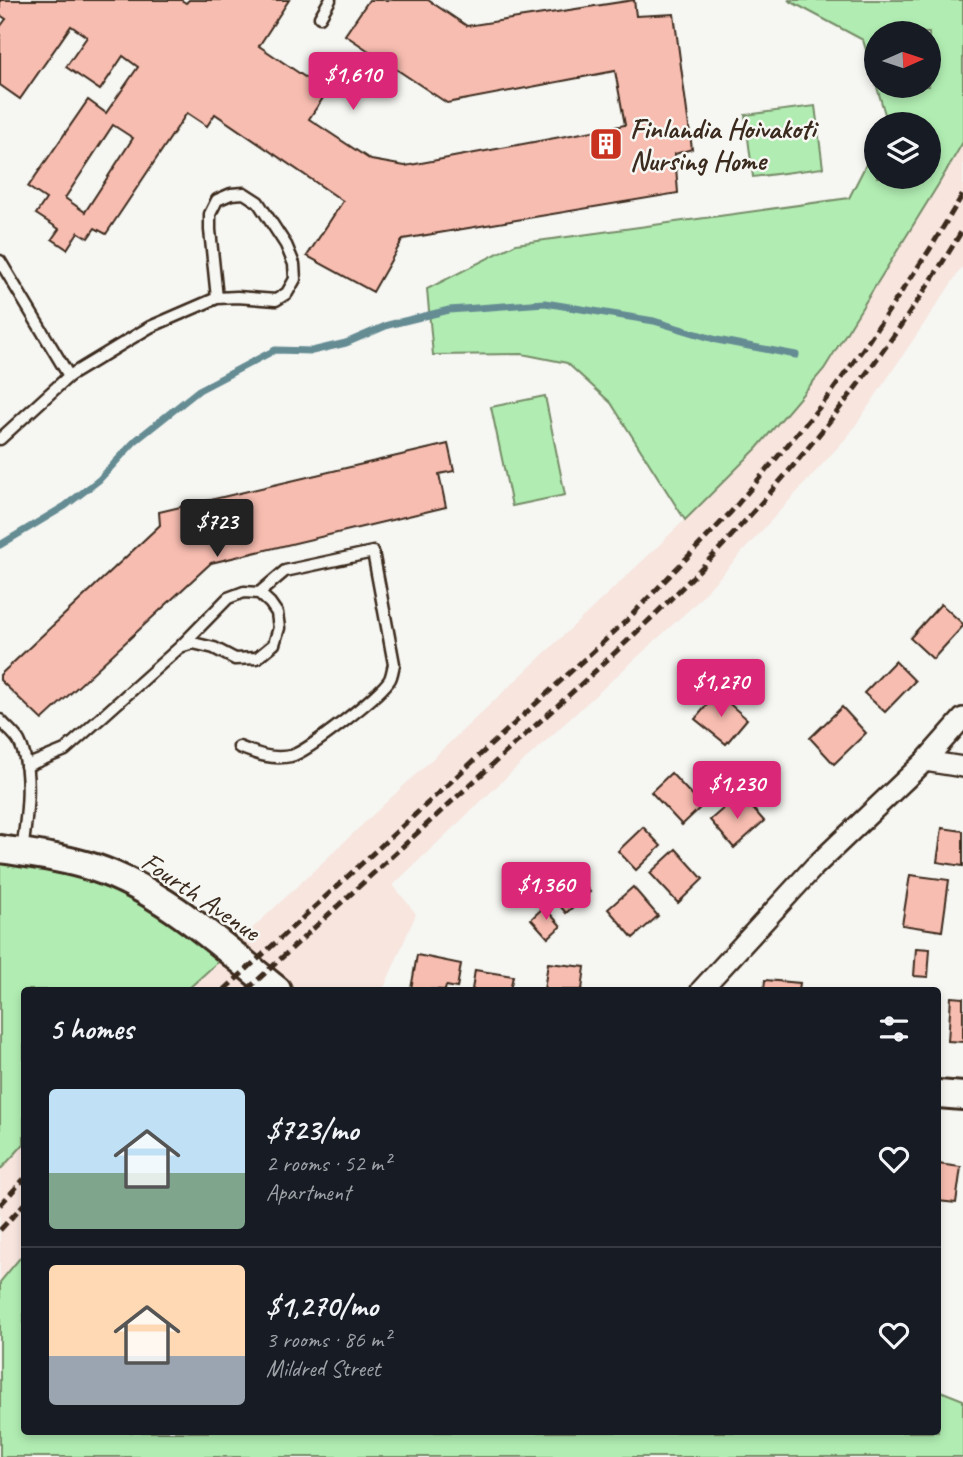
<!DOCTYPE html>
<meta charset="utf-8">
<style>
body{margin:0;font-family:Caveat,sans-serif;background:#20242c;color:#f1f3f6;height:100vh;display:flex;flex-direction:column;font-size:26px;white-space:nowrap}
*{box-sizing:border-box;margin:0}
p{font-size:23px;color:#9ea1a6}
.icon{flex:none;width:38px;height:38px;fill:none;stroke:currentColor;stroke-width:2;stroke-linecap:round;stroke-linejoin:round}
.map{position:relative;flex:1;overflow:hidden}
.drawer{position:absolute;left:21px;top:987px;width:920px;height:448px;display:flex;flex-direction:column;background:#171b24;border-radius:7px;box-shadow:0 4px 10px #0003}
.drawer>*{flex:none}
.needle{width:46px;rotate:87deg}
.controls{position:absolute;left:864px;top:21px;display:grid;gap:14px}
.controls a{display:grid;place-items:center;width:77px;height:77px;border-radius:50%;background:#171b24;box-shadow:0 4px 10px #0003;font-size:35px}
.price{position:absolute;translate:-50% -60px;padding:0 16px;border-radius:7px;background:#db2777;color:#fff;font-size:23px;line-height:46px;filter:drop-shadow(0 2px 4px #0008)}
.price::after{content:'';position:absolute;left:50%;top:42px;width:21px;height:16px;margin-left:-10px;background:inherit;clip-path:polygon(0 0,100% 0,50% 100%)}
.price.on{background:#222;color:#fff}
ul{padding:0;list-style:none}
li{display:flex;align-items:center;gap:21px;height:175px;padding:0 28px}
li+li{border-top:2px solid #363941}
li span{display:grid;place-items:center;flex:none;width:196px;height:140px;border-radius:7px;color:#555}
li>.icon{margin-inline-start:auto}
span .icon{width:84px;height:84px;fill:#fffc;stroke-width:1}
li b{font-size:30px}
h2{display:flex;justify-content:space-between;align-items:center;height:84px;padding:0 28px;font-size:30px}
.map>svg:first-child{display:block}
.built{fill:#f7e5de}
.green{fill:#b1edb2;stroke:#768c68;stroke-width:2;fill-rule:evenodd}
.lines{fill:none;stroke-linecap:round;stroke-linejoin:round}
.stream{stroke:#658c93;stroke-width:7}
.building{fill:#f8bdb1;stroke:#3b2a1e;stroke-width:2;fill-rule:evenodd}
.lane-casing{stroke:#3b2a1e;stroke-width:15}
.street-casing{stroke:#3b2a1e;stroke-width:24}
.secondary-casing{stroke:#3b2a1e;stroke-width:32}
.lane{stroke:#f6f6f2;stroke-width:10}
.street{stroke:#f6f6f2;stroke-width:19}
.secondary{stroke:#f6f6f2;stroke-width:26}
.rail{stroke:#3b2a1e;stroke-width:5;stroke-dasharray:10 5;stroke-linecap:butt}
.labels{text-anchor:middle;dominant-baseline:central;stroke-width:5;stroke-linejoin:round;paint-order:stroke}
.poi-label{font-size:28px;font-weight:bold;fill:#3b2a1e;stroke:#f6f6f2;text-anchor:start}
.street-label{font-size:28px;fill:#3b2a1e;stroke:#f6f6f2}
</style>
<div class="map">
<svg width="963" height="1457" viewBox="0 0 963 1457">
<rect width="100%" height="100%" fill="#f6f6f2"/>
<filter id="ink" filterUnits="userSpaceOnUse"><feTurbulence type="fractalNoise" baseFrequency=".0143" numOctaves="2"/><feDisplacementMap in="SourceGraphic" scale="14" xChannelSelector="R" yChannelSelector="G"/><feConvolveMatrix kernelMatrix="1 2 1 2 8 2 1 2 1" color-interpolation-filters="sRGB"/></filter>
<g filter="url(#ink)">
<!-- built -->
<g class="built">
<polygon points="963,142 963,266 849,435 693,606 516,768 393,885 416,914 383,990 187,990 653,551 757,448 824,369 938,185"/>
<polygon points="24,1144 24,1253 0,1282 0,1170"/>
</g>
<!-- green -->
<g class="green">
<path d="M788,0h175v142l-25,43 -114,184 -67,79 -72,72 -74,-117 -44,-40 -45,-9 -89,1 -6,-66 89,-45 333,-46 28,-55v34h52v-53h-43l1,-3 -24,-81zM877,33h52v53h-52z"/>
<polygon points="815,106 823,168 753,177 745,115"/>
<polygon points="545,396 565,495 512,506 491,407"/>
<polygon points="0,847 67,859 231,950 187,990 24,990 24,1144 0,1170"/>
<polygon points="24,1253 24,1432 938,1432 938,1390 963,1400 963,1457 0,1457 0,1282"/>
</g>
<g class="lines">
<!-- stream -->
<polyline class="stream" points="0,545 65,506 99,480 135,441 199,390 275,350 312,351 346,343 388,325 449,310 545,303 654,321 717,340 796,355"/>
</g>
<!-- building -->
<g class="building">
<path d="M0,0h181l5,3 3,-3h100l-30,46 68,46 -18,27 62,41 34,6 220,-41 -10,-54 -168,32 -102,-68 24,-35h59l39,26 167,-26 2,16 38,-2 18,135 -17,5 3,39 -275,46 -30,53 -66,-36 36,-55 -128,-87 -8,12 -20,-13 -81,121 -11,-6 -7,10 -10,-6 -11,17 -15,-10 7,-10 -23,-15 10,-15 -18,-12 60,-87 18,13 32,-46 -15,-11 -23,34 -34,-23 21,-30 -16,-11 -51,73 -20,-14v-58l6,-8 -6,-4zM113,125l20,13 -48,74 -20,-14z"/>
<polygon points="448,444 454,471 439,474 446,507 211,563 42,720 0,680 0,675 160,525 159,512"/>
<polygon points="941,604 963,624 963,626 933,659 910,638"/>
<polygon points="895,661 915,681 885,712 864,693"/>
<polygon points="717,693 747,719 726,744 695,719"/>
<polygon points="842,707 866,733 834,764 810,738"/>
<polygon points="671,773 702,806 682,825 651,792"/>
<polygon points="740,794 764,821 734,848 710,820"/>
<polygon points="643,827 661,846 636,870 618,851"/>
<polygon points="942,828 963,831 963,866 937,862"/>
<polygon points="676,849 703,879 678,903 650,873"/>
<polygon points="567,865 590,892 566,913 543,886"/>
<polygon points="910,875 949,880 942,931 902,925"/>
<polygon points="633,887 658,916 633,938 608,909"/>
<polygon points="544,907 561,926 548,938 531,919"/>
<polygon points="916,948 930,949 928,977 914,976"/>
<polygon points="417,955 461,964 457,988 446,986 445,990 411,989"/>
<polygon points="548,963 585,967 582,990 544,990"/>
<polygon points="475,970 513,976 510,990 472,990"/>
<polygon points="765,980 800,983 799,990 764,990"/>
<polygon points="951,997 963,998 963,1042 948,1041"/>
<polygon points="938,1164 961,1167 956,1203 938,1201"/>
</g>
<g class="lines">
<defs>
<g id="lane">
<polyline points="320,17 330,0"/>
<polyline points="0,261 69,376"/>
<polyline points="0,439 69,376 150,327 217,298 237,297 276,300 287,293 295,279 294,264 286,245 258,202 244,193 231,194 217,200 210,214 210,230 217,298"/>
<path d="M0,720c6,7 15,14 19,21 15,29 7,80 3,111"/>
<path d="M239,747c18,7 33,13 52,9 16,-4 92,-63 99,-77 2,-4 3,-11 4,-15l-21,-112 -88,19 -26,22"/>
<polyline points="26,766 65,750 180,647 193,643 214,648 235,659 257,658 274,644 279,628 277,613 270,603 259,593 244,592 228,598 180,647"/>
</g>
<g id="street">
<polyline points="925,761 963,767"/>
<polyline points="701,990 814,867 925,761 963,718"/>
</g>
<g id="secondary">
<path d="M0,849c32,5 65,9 95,19 69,23 127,78 182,122"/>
<polyline points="938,1094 963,1096"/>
</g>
</defs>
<!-- lane casing -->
<use href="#lane" class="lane-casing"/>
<!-- street casing -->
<use href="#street" class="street-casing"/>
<!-- secondary casing -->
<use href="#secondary" class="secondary-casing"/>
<!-- lane -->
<use href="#lane" class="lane"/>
<!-- street -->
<use href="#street" class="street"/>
<!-- secondary -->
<use href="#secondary" class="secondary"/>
<!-- rail -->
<g class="rail">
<polyline points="224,990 627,620 731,512 828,397 863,349 930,249 963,194"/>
<path d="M247,990c89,-83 179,-165 269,-247 71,-64 142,-128 207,-198 90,-97 172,-202 240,-316"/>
<polyline points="0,1205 24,1179"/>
<polyline points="0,1230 24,1204"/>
</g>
</g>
</g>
<!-- icons -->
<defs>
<symbol id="building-square" viewBox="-11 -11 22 22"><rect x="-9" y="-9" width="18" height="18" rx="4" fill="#c8321e" stroke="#f6f6f2"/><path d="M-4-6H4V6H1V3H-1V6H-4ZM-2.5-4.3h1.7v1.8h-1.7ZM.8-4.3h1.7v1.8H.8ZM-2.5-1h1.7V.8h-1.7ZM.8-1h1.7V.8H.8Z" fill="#fff"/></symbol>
</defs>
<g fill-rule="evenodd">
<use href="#building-square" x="587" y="125" width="38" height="38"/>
</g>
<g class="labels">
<!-- poi labels -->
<g class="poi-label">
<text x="630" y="128">Finlandia Hoivakoti<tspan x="630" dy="32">Nursing Home</tspan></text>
</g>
<!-- street labels -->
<g class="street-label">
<text transform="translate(201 896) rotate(34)">Fourth Avenue</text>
</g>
</g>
</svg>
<div class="controls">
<a><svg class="needle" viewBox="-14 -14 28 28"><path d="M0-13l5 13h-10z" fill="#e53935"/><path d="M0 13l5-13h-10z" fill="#9ea1a6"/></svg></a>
<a><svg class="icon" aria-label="layers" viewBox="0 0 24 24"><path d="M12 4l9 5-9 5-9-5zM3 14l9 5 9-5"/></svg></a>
</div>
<b class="price" style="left:353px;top:112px">$1,610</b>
<b class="price on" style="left:217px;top:559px">$723</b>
<b class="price" style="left:721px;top:719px">$1,270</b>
<b class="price" style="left:737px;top:821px">$1,230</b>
<b class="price" style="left:546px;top:922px">$1,360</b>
<section class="drawer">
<h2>5 homes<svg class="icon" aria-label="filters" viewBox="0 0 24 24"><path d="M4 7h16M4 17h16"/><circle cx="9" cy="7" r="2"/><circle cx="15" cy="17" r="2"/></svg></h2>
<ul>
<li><span style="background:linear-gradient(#bfe0f5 60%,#7fa58c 0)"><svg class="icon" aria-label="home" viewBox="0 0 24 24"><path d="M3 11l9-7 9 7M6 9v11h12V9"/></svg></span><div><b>$723/mo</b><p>2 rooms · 52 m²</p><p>Apartment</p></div><svg class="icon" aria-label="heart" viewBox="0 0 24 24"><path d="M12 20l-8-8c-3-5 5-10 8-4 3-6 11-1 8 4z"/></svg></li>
<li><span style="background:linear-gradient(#ffd9b3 65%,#9aa5b1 0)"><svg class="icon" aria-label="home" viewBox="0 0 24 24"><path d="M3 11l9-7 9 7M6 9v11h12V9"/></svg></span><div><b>$1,270/mo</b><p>3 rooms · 86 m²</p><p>Mildred Street</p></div><svg class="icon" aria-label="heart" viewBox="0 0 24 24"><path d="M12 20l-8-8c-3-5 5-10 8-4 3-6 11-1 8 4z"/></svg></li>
</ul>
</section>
</div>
